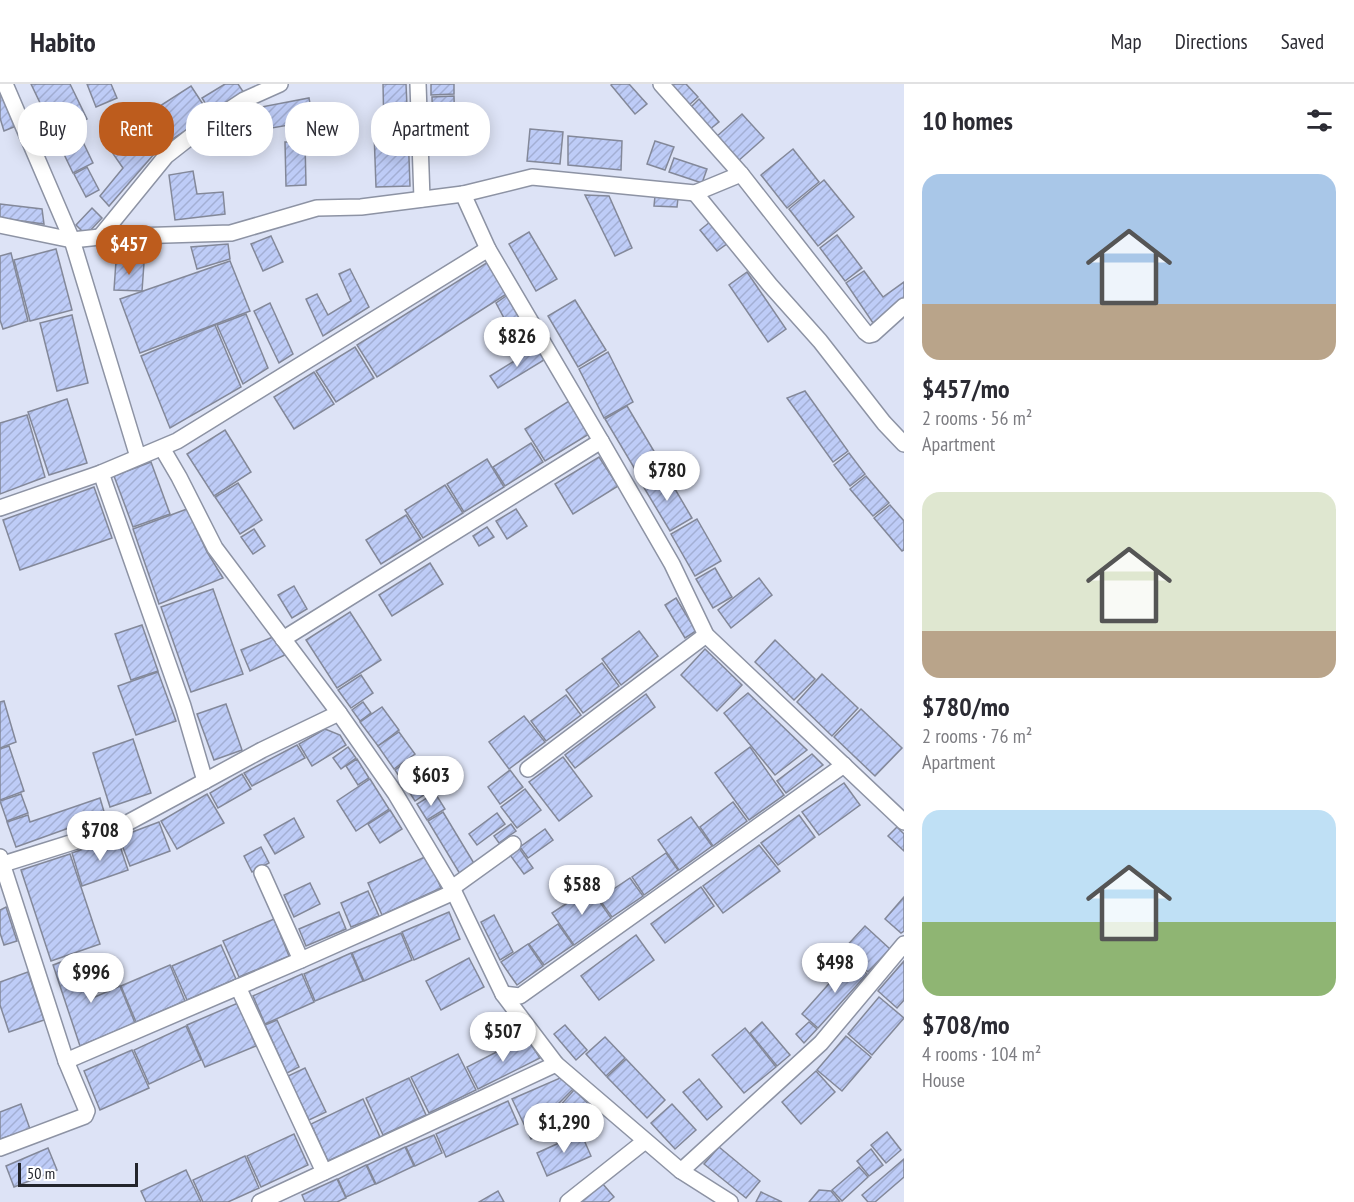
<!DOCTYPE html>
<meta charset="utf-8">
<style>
body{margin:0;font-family:"PT Sans Narrow",sans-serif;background:#f7f7f7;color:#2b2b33;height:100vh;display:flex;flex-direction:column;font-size:22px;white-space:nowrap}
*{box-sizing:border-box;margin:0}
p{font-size:20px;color:#7c7c81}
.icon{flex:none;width:33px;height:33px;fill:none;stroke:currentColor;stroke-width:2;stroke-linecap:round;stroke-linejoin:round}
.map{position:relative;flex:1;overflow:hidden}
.sheet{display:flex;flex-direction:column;background:#fff;width:450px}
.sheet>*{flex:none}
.banner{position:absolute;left:18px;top:18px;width:570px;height:54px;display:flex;gap:12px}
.scale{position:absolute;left:18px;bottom:15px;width:120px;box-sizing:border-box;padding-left:6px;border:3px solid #23252c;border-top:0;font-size:16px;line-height:21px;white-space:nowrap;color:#23252c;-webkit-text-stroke:4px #fff;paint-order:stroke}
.price{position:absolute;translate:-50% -51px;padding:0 14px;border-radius:21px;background:#fff;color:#222;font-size:20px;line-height:39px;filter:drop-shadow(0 2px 3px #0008)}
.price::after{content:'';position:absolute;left:50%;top:36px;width:18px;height:14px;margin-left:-9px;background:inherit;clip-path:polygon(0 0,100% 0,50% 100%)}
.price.current{background:#bd5c1d;color:#fff}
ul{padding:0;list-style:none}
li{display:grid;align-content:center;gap:12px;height:318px;padding:0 18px}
li span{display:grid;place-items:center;height:186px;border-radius:18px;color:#555}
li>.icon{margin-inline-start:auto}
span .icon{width:108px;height:108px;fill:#fffc;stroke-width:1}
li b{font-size:26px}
h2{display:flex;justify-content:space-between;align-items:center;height:72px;padding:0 18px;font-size:26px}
.chip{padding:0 21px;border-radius:24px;background:#fff;box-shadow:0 3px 15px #0003;font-size:21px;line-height:54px}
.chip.current{background:#bd5c1d;color:#fff}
header{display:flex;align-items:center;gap:36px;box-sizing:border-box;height:84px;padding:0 30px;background:#fff;border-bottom:2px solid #e1e1e2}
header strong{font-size:28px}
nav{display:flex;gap:33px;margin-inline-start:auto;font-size:21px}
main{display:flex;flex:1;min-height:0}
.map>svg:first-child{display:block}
.building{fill:url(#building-hatch);stroke:#838899;stroke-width:1.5}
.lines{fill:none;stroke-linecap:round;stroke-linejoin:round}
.street-casing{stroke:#8d93a4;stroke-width:18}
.street{stroke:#fff;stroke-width:15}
</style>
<header>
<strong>Habito</strong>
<nav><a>Map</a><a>Directions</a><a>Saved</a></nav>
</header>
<main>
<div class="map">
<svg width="904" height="1118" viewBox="0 0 904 1118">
<defs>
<pattern id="building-hatch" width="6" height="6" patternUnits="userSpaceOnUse" patternTransform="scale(1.5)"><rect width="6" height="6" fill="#beccf7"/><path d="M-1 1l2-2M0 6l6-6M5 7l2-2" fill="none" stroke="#a3afd4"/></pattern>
</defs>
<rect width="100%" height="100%" fill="#dde3f6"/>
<!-- building -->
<g class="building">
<polygon points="0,0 16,42 4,47 0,34"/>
<polygon points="31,0 70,0 87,35 55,50"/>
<polygon points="87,0 111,0 117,14 96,23"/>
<polygon points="225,0 238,0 244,9 212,30 202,14"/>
<polygon points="383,0 406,0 408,45 384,46"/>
<polygon points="431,0 454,0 454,10 431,11"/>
<polygon points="612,0 629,0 647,20 635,30 611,1"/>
<polygon points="668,0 686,0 698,13 688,22"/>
<polygon points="191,2 210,31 168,58 149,29"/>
<polygon points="454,12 455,53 433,53 432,13"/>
<polygon points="309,14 313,37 260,46 256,24"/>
<polygon points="699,15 719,38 709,46 690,24"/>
<polygon points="742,30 764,54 737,78 716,53"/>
<polygon points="149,34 166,59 158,66 140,39"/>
<polygon points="75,41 81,56 61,65 55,51"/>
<polygon points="135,42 155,69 109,122 100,112 123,84 107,61"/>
<polygon points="530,45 563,48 560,80 527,77"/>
<polygon points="408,46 410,102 376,103 374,48"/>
<polygon points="568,52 622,57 621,86 568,81"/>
<polygon points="82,56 93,79 73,89 62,66"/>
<polygon points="655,57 674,63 665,86 647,80"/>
<polygon points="285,58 305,58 306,101 286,102"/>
<polygon points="793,65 819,98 787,124 761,91"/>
<polygon points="674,74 707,85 702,99 669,88"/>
<polygon points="87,83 99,106 86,113 74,90"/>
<polygon points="193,87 197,110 223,108 225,130 175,136 169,91"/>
<polygon points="824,96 854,133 818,162 789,125"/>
<polygon points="585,111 609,112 632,164 615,172"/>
<polygon points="655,112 678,114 677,123 654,122"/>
<polygon points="0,120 42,125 44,140 0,134"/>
<polygon points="92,124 102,134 86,151 76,141"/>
<polygon points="710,138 728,159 717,167 700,146"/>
<polygon points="529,148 557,195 536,207 509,160"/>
<polygon points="837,151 862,184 845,197 820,164"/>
<polygon points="271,152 283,178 263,187 251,160"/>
<polygon points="228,160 230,175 197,185 191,163"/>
<polygon points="56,165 72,226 30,237 14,176"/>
<polygon points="11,169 28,237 3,245 0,236 0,172"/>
<polygon points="116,177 144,179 142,207 114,206"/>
<polygon points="230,177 250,227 140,269 120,215"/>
<polygon points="488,178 508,209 377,293 357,261"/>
<polygon points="350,185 369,223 323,252 306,215 317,210 328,231 351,217 339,190"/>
<polygon points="864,187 883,213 904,198 904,216 873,239 846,199"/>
<polygon points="747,188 786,245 768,258 729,201"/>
<polygon points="509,210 536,262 523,270 496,219"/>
<polygon points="575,216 606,266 578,283 548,232"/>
<polygon points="270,219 293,270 279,279 254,227"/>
<polygon points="246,230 268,284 243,300 217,241"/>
<polygon points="72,231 88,299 57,307 40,239"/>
<polygon points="215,241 241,303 170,344 141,272"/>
<polygon points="355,263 374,294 336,318 316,287"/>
<polygon points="537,263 544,276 498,304 490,292"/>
<polygon points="608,268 633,318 604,334 579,285"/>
<polygon points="314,288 334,320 294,345 274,313"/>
<polygon points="805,307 848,367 833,378 787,314"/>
<polygon points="67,315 87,379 49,391 28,328"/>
<polygon points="569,317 589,350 545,377 525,345"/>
<polygon points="627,322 661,379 639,392 605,335"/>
<polygon points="27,331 45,393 0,410 0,339"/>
<polygon points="225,346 251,388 214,412 187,370"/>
<polygon points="531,359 543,378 505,402 493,383"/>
<polygon points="849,369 865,390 850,402 834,381"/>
<polygon points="599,373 618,402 573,430 555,400"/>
<polygon points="487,375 504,403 464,428 447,400"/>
<polygon points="151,378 170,430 133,443 114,392"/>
<polygon points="665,388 692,434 670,447 643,402"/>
<polygon points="866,392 889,419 873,432 850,405"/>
<polygon points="238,399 262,436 240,450 215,413"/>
<polygon points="445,401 463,429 423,454 405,426"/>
<polygon points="94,403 112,454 20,486 3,436"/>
<polygon points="890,421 904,437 904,466 902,467 874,434"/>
<polygon points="187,425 207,468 223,494 159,520 133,445"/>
<polygon points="516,425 527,442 507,455 496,437"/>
<polygon points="406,431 421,455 381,480 366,456"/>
<polygon points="697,435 721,477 695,492 671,450"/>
<polygon points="487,443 494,453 479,462 473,452"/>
<polygon points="254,445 265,462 253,470 241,453"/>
<polygon points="430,479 443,500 392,532 379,511"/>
<polygon points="715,484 732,513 713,524 696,495"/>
<polygon points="759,494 772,511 731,544 718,526"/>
<polygon points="294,502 307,525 292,534 278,511"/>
<polygon points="213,505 243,590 191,608 161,523"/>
<polygon points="676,514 696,547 685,554 665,521"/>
<polygon points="350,528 381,576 337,604 306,556"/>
<polygon points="142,541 158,587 131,596 115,550"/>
<polygon points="639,547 658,572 621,601 602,575"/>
<polygon points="273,553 285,571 250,587 241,566"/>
<polygon points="775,556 815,595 794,616 755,578"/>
<polygon points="705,565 742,601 717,627 681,591"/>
<polygon points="602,579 619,602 583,629 566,606"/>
<polygon points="158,588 176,637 136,651 118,602"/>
<polygon points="822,590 858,624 832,652 797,618"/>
<polygon points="361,591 373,609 351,624 338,606"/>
<polygon points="748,609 807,666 775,691 724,629"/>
<polygon points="646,610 655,623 575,684 565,671"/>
<polygon points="566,611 581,631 546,657 531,637"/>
<polygon points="4,617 16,658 0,664 0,618"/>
<polygon points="363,618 371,629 360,637 352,626"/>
<polygon points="226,620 242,666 214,676 197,630"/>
<polygon points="382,623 399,646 378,662 360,638"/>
<polygon points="861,625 902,664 875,692 834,653"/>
<polygon points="524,632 545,658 509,685 489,658"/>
<polygon points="325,645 340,651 346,661 312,682 299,660"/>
<polygon points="399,648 415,670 394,685 378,662"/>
<polygon points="133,655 151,709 110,723 93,669"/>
<polygon points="297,661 305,674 252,702 244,689"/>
<polygon points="9,662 24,707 0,716 0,665"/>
<polygon points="348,663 356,674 341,685 333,674"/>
<polygon points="750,663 784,711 749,736 715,689"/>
<polygon points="812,670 823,681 786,709 777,697"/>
<polygon points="563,673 592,712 559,737 529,698"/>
<polygon points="357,675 369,694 358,701 346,682"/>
<polygon points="408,677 428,708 415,717 395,686"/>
<polygon points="510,686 523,703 500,720 488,703"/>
<polygon points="242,690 251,705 218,724 210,709"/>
<polygon points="370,695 389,725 356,747 337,717"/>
<polygon points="844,699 860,721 819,751 802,728"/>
<polygon points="525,705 541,726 517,744 501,723"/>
<polygon points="435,709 445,725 427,736 417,720"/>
<polygon points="21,710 28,729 7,737 0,717"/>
<polygon points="207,710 224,739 177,765 161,737"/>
<polygon points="100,714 105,731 16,763 7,738 28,731 30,738"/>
<polygon points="733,718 747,737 713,762 700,743"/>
<polygon points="390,726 402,745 380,759 368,740"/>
<polygon points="443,728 475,781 460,790 428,737"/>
<polygon points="497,729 505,740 477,761 469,750"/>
<polygon points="799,731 815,753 778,781 761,759"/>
<polygon points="691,733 712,762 679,786 658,756"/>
<polygon points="294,734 304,753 275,770 264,751"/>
<polygon points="159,738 170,767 130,782 119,753"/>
<polygon points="511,740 516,747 499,759 494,752"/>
<polygon points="897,743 904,750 904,767 888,752"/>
<polygon points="545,745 553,756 528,774 520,763"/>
<polygon points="117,753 128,786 82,802 72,769"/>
<polygon points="759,761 780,787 723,829 703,802"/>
<polygon points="261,763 269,779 252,788 244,772"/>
<polygon points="519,764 533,784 524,790 510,771"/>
<polygon points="666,769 678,786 644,811 632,793"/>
<polygon points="70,770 100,860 51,877 21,786"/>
<polygon points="427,772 441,804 382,831 368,799"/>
<polygon points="630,794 643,812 612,833 599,815"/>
<polygon points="310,799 320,820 294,833 284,811"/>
<polygon points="701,803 714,822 665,859 651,840"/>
<polygon points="590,804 611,834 574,861 552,829"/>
<polygon points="368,807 379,832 351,843 341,819"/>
<polygon points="904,813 904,847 901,849 885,835"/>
<polygon points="6,823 17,857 4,861 0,849 0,826"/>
<polygon points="339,828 346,845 306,862 299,845"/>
<polygon points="449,828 460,855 414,876 402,848"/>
<polygon points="494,831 513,868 500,876 481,838"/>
<polygon points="274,835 289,872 239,893 223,857"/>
<polygon points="558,840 573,861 544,881 529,860"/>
<polygon points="865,842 890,865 868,888 843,866"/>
<polygon points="401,849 412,876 364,897 352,869"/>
<polygon points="636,851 654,876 599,916 581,892"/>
<polygon points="528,860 543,882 517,901 501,878"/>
<polygon points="221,861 236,895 187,916 172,882"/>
<polygon points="351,869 363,897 315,917 304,890"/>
<polygon points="77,872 95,913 120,902 135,939 80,962 53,881"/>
<polygon points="469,874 484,903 441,926 426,897"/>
<polygon points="851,875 867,890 818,944 802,930"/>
<polygon points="904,877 904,916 897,924 878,907"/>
<polygon points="170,881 185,917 136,938 121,902"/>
<polygon points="28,888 44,936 9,948 0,921 0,898"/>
<polygon points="302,890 314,918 265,940 253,912"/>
<polygon points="879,913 904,934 872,971 848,950"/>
<polygon points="238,919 256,962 205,983 187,941"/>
<polygon points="277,936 299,983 287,989 265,941"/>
<polygon points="762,938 790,971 777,982 750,949"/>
<polygon points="809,938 817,945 804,959 796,950"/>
<polygon points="565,941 587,966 576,976 554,950"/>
<polygon points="186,942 201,976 149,1000 134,966"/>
<polygon points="745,944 776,983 744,1009 712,971"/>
<polygon points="846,952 871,973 842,1007 817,986"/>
<polygon points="526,953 540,974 478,1005 467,983"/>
<polygon points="605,953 625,974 606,992 586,970"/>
<polygon points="132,966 149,1004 100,1026 84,987"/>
<polygon points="458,970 476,1006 429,1029 411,993"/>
<polygon points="626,975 665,1016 647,1034 607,993"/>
<polygon points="305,984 326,1028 309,1036 288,992"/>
<polygon points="816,987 835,1008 801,1040 782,1018"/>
<polygon points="409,994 426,1031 383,1051 366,1014"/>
<polygon points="560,994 573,1005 556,1022 548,1023 556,1043 531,1055 512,1015"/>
<polygon points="699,995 722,1023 707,1036 683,1008"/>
<polygon points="574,1006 599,1030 583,1048 558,1024"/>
<polygon points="363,1015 380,1053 328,1077 311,1040"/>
<polygon points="508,1017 518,1040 446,1073 436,1050"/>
<polygon points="21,1020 30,1045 0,1055 0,1028"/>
<polygon points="672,1020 696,1046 675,1065 651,1039"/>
<polygon points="887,1048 901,1066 886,1079 871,1061"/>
<polygon points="581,1049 591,1072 547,1092 537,1069"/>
<polygon points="294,1050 308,1081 261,1103 247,1072"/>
<polygon points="434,1051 442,1069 415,1082 406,1063"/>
<polygon points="405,1063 414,1082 376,1100 367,1081"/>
<polygon points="719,1063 760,1097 746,1114 704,1080"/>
<polygon points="48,1064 57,1086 14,1103 6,1082"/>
<polygon points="871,1065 883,1081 869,1092 857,1077"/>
<polygon points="245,1072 259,1104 228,1118 203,1118 193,1096"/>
<polygon points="904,1075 904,1093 875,1118 868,1118 862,1111"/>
<polygon points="366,1081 375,1100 346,1113 338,1095"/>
<polygon points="859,1083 868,1093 842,1117 832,1106"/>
<polygon points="186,1086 201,1118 146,1118 141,1107"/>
<polygon points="337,1095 346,1114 337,1118 305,1118 302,1111"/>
<polygon points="602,1099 614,1113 608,1118 579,1118"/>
<polygon points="819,1106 831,1107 840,1118 809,1118"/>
<polygon points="498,1107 504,1118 479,1118"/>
<polygon points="761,1108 782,1118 756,1118"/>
</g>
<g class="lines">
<defs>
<g id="street">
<polyline points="5,0 72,156 138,373"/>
<polyline points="418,0 422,115"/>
<polyline points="661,0 741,90 865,248 869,251 873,250 904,222"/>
<polyline points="695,109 770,201 820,257 884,339 904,360"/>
<polyline points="463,110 488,165 601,357 672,480 706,551 904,738"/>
<polyline points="0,141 72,156 100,153 231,149 317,124 361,123 463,110 532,93 695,109 741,90"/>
<polyline points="100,153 166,72 203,43 244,16 280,0"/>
<polyline points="162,364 179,393 215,464 339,629 395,709 454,808 503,910 556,980 681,1087 730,1118"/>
<polyline points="101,389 183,622 205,697"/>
<polyline points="0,424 101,389 177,357 488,165"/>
<polyline points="283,555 601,357"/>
<polyline points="528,685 706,551"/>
<polyline points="0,773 66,977 87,1027 85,1032 0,1064"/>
<polyline points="0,781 118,744 205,697 262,666 339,629"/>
<polyline points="262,789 301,876"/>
<polyline points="452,804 513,760"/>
<polyline points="238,903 324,1088"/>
<polyline points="503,910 520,912 844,681"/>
<polyline points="66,977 301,876 454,808"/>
<polyline points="681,1087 821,959 904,860"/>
<polyline points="260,1118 556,980"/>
<polyline points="568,1118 645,1057"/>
</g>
</defs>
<!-- street casing -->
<use href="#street" class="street-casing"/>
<!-- street -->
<use href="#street" class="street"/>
</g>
</svg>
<div class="scale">50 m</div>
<b class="price current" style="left:129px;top:192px">$457</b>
<b class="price" style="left:517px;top:284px">$826</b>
<b class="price" style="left:667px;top:418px">$780</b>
<b class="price" style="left:431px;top:723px">$603</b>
<b class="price" style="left:100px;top:778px">$708</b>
<b class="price" style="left:582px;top:832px">$588</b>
<b class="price" style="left:835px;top:910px">$498</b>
<b class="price" style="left:91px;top:920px">$996</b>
<b class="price" style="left:503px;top:979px">$507</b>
<b class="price" style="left:564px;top:1070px">$1,290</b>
<div class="banner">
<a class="chip">Buy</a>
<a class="chip current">Rent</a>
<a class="chip">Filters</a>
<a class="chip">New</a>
<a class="chip">Apartment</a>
</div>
</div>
<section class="sheet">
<h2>10 homes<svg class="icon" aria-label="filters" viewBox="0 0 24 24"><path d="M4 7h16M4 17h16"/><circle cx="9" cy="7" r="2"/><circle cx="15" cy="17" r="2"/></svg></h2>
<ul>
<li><span style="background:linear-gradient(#a9c7e8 70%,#b9a48a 0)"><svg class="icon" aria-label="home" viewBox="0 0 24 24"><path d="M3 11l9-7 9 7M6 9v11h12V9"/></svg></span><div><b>$457/mo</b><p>2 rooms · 56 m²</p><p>Apartment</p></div></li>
<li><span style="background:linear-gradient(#dfe7d0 75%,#b9a48a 0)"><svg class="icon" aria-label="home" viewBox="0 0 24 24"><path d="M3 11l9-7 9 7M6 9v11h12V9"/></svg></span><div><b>$780/mo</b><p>2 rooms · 76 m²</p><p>Apartment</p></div></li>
<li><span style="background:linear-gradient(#bfe0f5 60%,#8fb573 0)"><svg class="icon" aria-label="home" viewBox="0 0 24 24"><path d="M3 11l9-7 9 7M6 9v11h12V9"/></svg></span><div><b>$708/mo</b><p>4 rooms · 104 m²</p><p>House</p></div></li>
</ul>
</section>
</main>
